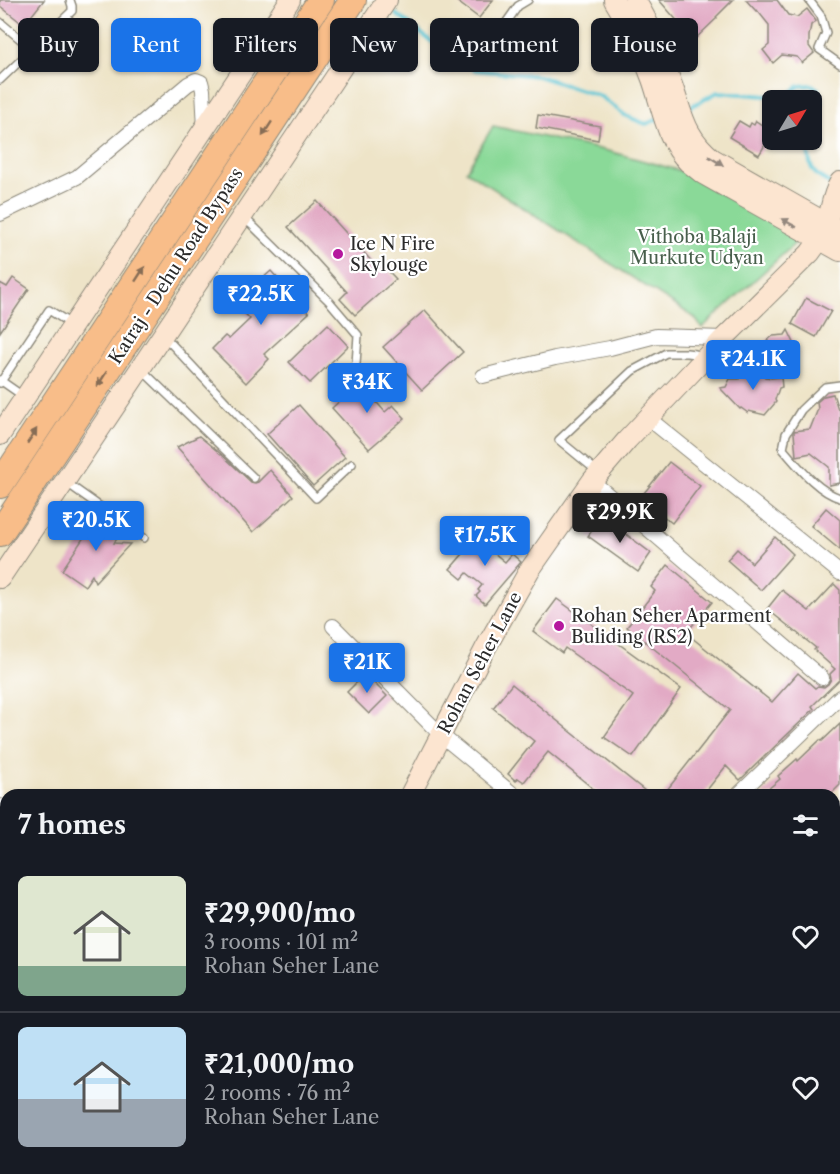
<!DOCTYPE html>
<meta charset="utf-8">
<style>
body{margin:0;font-family:"Libre Caslon Text",serif;background:#242831;color:#f1f3f6;height:100vh;display:flex;flex-direction:column;font-size:22px;white-space:nowrap}
*{box-sizing:border-box;margin:0}
p{font-size:20px;color:#9ea1a6}
.icon{flex:none;width:33px;height:33px;fill:none;stroke:currentColor;stroke-width:2;stroke-linecap:round;stroke-linejoin:round}
.map{position:relative;flex:1;overflow:hidden}
.sheet{position:absolute;left:0px;top:789px;width:840px;height:386px;display:flex;flex-direction:column;background:#171b24;border-radius:18px 18px 0 0;box-shadow:0 2px 4px #0004}
.sheet>*{flex:none}
.top-card{position:absolute;left:18px;top:18px;width:804px;height:54px;display:flex;gap:12px}
.needle{width:39px;rotate:52deg}
.buttons{position:absolute;left:762px;top:90px;display:grid;gap:12px}
.buttons a{display:grid;place-items:center;width:60px;height:60px;border-radius:9px;background:#171b24;box-shadow:0 2px 4px #0004;font-size:30px}
.price{position:absolute;translate:-50% -51px;padding:0 14px;border-radius:6px;background:#1a73e8;color:#fff;font-size:20px;line-height:39px;filter:drop-shadow(0 2px 3px #0008)}
.price::after{content:'';position:absolute;left:50%;top:36px;width:18px;height:14px;margin-left:-9px;background:inherit;clip-path:polygon(0 0,100% 0,50% 100%)}
.price.selected{background:#222;color:#fff}
ul{padding:0;list-style:none}
li{display:flex;align-items:center;gap:18px;height:150px;padding:0 18px}
li+li{border-top:2px solid #363941}
li span{display:grid;place-items:center;flex:none;width:168px;height:120px;border-radius:9px;color:#555}
li>.icon{margin-inline-start:auto}
span .icon{width:72px;height:72px;fill:#fffc;stroke-width:1}
li b{font-size:26px}
h2{display:flex;justify-content:space-between;align-items:center;height:72px;padding:0 18px;font-size:26px}
.pill{padding:0 21px;border-radius:9px;background:#171b24;box-shadow:0 2px 4px #0004;font-size:21px;line-height:54px}
.pill.selected{background:#1a73e8;color:#fff}
.map>svg:first-child{display:block}
.green{fill:#8ad998;stroke:#5a8262;stroke-width:1.5}
.lines{fill:none;stroke-linecap:round;stroke-linejoin:round}
.stream{stroke:#57c3d1;stroke-width:4}
.building{fill:#e2aac5}
.lane-casing{stroke:#8c887a;stroke-width:10}
.street-casing{stroke:#8c887a;stroke-width:16}
.secondary-casing{stroke:#8c887a;stroke-width:22}
.highway-casing{stroke:#8c887a;stroke-width:28}
.lane{stroke:#fff;stroke-width:7}
.street{stroke:#fff;stroke-width:14}
.secondary{stroke:#fce5d0;stroke-width:20}
.highway{stroke:#f8bd89;stroke-width:26}
.oneway{fill:#876d55}
.oneway2{fill:#94887e}
.poi-dot{fill:#b5179e;stroke:#fff;stroke-width:2}
.labels{text-anchor:middle;dominant-baseline:central;stroke-width:4.5;stroke-linejoin:round;paint-order:stroke}
.park-label{font-size:18px;fill:#485f4c;stroke:#fff}
.poi-label{font-size:18px;fill:#2b2b2b;stroke:#fff;text-anchor:start}
.street-label{font-size:18px;fill:#2b2b2b;stroke:#fff}
</style>
<div class="map">
<svg width="840" height="1174" viewBox="0 0 840 1174">
<rect width="100%" height="100%" fill="#fff"/>
<filter id="ink" filterUnits="userSpaceOnUse"><feTurbulence type="fractalNoise" baseFrequency=".0167" numOctaves="2"/><feDisplacementMap in="SourceGraphic" scale="12" xChannelSelector="R" yChannelSelector="G"/><feConvolveMatrix kernelMatrix="1 2 1 2 8 2 1 2 1" color-interpolation-filters="sRGB"/></filter>
<filter id="wash" filterUnits="userSpaceOnUse"><feTurbulence type="fractalNoise" baseFrequency=".008" numOctaves="4" result="noise"/><feDisplacementMap in="SourceGraphic" scale="24" xChannelSelector="R" yChannelSelector="G"/><feGaussianBlur stdDeviation="1.35" result="paint"/><feColorMatrix in="noise" values="0 0 0 0 0 0 0 0 0 0 0 0 0 0 0 0 0 1.4 0 .05"/><feComposite in="paint" operator="in"/></filter>
<g filter="url(#wash)">
<rect width="100%" height="100%" fill="#eee4c8"/>
<!-- green -->
<polygon class="green" points="493,126 608,151 681,171 801,238 702,328 694,317 466,171"/>
<g class="lines">
<!-- stream -->
<g class="stream">
<polyline points="396,14 449,55 475,70 538,76 600,96 626,116 646,124 658,119"/>
<polyline points="688,108 718,92 779,97 789,94 799,86 812,85 818,89 821,101 812,122"/>
<path d="M807,140c3,24 0,33 25,44"/>
</g>
</g>
<g id="blocks">
<!-- building -->
<g class="building">
<polygon points="0,0 44,0 24,25 0,6"/>
<polygon points="455,0 493,0 479,18"/>
<polygon points="659,0 733,0 716,17 717,18 694,40"/>
<polygon points="746,0 777,0 788,15 797,17 807,9 816,21 811,25 809,36 809,46 814,53 802,63 797,57 782,55 773,63 763,50 769,45 769,25 757,10 756,11"/>
<polygon points="538,115 600,126 598,140 536,128"/>
<polygon points="739,121 749,127 751,123 754,125 756,121 762,125 765,121 772,126 772,133 759,155 729,137"/>
<polygon points="317,201 376,266 380,262 396,279 355,315 340,299 347,292 288,227"/>
<polygon points="271,271 309,313 264,354 269,359 246,383 212,349 225,336 229,339 250,319 235,303"/>
<polygon points="13,278 29,289 0,332 0,283 7,287"/>
<polygon points="806,298 831,311 816,337 792,324"/>
<polygon points="425,310 463,352 422,390 383,347"/>
<polygon points="328,324 348,346 310,383 289,362"/>
<polygon points="788,330 796,347 797,353 795,359 789,367 762,347 769,339 773,336 785,335"/>
<polygon points="756,365 760,373 765,377 771,378 781,377 782,387 779,388 775,400 776,402 765,415 749,411 748,413 741,408 740,409 720,388 726,387 730,379 739,379 739,370 744,366 748,369"/>
<polygon points="367,376 380,390 372,397 385,412 393,405 405,418 369,449 332,408"/>
<polygon points="833,394 838,409 840,410 840,483 829,485 829,467 811,453 796,456 794,433 794,431 810,429 818,409 817,402 824,396"/>
<polygon points="299,405 345,457 313,486 267,434"/>
<polygon points="199,436 222,455 251,482 255,483 258,482 270,470 293,496 253,532 177,447"/>
<polygon points="669,462 700,486 672,523 640,498"/>
<polygon points="826,508 840,520 840,550 811,526"/>
<polygon points="100,513 122,530 114,543 130,544 95,582 92,575 85,586 62,570"/>
<polygon points="602,516 651,553 638,572 588,536"/>
<polygon points="482,532 492,540 487,547 505,562 512,554 521,562 485,604 476,596 480,592 478,590 482,585 467,573 462,579 450,569"/>
<polygon points="775,537 793,554 761,590 727,560 737,549 752,563"/>
<polygon points="668,565 712,602 686,633 772,702 798,673 815,688 818,686 824,687 828,684 831,679 830,674 835,669 814,650 816,648 767,609 782,590 809,611 834,584 840,590 840,679 812,706 814,709 740,780 726,766 703,795 663,795 730,710 627,627 655,591 651,587"/>
<polygon points="557,599 681,689 633,757 604,737 633,696 565,648 562,653 533,631"/>
<polygon points="365,674 387,696 369,714 347,692"/>
<polygon points="512,684 555,719 650,795 601,795 548,752 524,782 518,778 516,781 508,774 534,741 493,708"/>
<polygon points="840,724 840,785 830,795 761,795 780,779 778,776 797,759 798,761 820,740 822,741"/>
</g>
</g>
</g>
<g filter="url(#ink)">
<use href="#blocks" fill-opacity="0" stroke="#8c887a" stroke-width="1.5"/>
<g class="lines">
<defs>
<g id="lane">
<polyline points="809,0 821,16 826,33 819,49 840,64"/>
<polyline points="0,22 32,49"/>
<polyline points="487,50 518,6 528,0"/>
<polyline points="0,80 72,11 72,6 70,0"/>
<polyline points="244,218 252,225 329,301 358,335 356,364 335,382"/>
<polyline points="164,336 316,498 352,464"/>
<polyline points="142,370 254,478"/>
<polyline points="0,380 23,396"/>
<polyline points="0,383 49,310 71,324"/>
<path d="M840,385l-15,2 -24,23 -15,24 -3,15c15,17 34,42 57,49"/>
<polyline points="598,472 559,440 632,371 666,353 687,353 702,355"/>
<polyline points="67,483 144,538"/>
<polyline points="0,966 6,969"/>
</g>
<g id="street">
<polyline points="0,214 77,177 188,84 196,80 201,82 203,90 205,129"/>
<polyline points="483,376 555,358 610,348 656,336 724,338"/>
<polyline points="648,418 840,573"/>
<polyline points="592,481 822,678"/>
<polyline points="333,626 441,735 514,795"/>
<polyline points="738,795 840,697"/>
<polyline points="0,806 6,808"/>
<polyline points="834,816 840,810"/>
<polyline points="0,822 6,824"/>
<polyline points="0,887 6,890"/>
<polyline points="834,933 840,927"/>
<polyline points="834,1030 840,1036"/>
<polyline points="375,1168 380,1174"/>
<polyline points="61,1174 65,1168"/>
<polyline points="144,1174 148,1168"/>
<polyline points="257,1174 263,1168"/>
<polyline points="491,1174 498,1168"/>
<polyline points="579,1174 585,1168"/>
</g>
<g id="secondary">
<path d="M614,0c16,25 28,51 38,79 10,28 14,61 36,83 5,4 10,8 15,12l137,77"/>
<path d="M635,0c16,25 26,54 36,82 12,32 13,54 42,77l127,72"/>
<polyline points="0,435 290,0"/>
<polyline points="0,578 387,0"/>
<path d="M410,795l75,-146 44,-78 63,-90 35,-41 97,-102 86,-85c7,-9 13,-18 17,-30 4,-14 5,-28 13,-41"/>
<polyline points="536,1168 543,1174"/>
<polyline points="565,1168 571,1174"/>
</g>
<g id="highway">
<polyline points="0,485 321,0"/>
<polyline points="0,533 353,0"/>
</g>
</defs>
<!-- lane casing -->
<use href="#lane" class="lane-casing"/>
<!-- street casing -->
<use href="#street" class="street-casing"/>
<!-- secondary casing -->
<use href="#secondary" class="secondary-casing"/>
<!-- highway casing -->
<use href="#highway" class="highway-casing"/>
<!-- lane -->
<use href="#lane" class="lane"/>
<!-- street -->
<use href="#street" class="street"/>
<!-- secondary -->
<use href="#secondary" class="secondary"/>
<!-- highway -->
<use href="#highway" class="highway"/>
</g>
<!-- one-way arrows -->
<defs><path id="oneway-solid" d="M-6-.8H1V-3.2L6.5 0L1 3.2V.8H-6Z" transform="scale(1.5)"/></defs>
<g class="oneway">
<use href="#oneway-solid" transform="translate(267 129) rotate(123)"/>
<use href="#oneway-solid" transform="translate(140 274) rotate(-57)"/>
<use href="#oneway-solid" transform="translate(102 379) rotate(123)"/>
<use href="#oneway-solid" transform="translate(32 436) rotate(-57)"/>
</g>
<g class="oneway2">
<use href="#oneway-solid" transform="translate(716 161) rotate(32)"/>
<use href="#oneway-solid" transform="translate(789 223) rotate(-151)"/>
</g>
</g>
<!-- markers -->
<g class="poi-dot">
<circle cx="338" cy="254" r="6"/>
<circle cx="559" cy="626" r="6"/>
</g>
<g class="labels">
<!-- park labels -->
<g class="park-label">
<text x="697" y="237">Vithoba Balaji<tspan x="697" dy="21">Murkute Udyan</tspan></text>
</g>
<!-- poi labels -->
<g class="poi-label">
<text x="350" y="244">Ice N Fire<tspan x="350" dy="21">Skylouge</tspan></text>
<text x="571" y="616">Rohan Seher Aparment<tspan x="571" dy="21">Buliding (RS2)</tspan></text>
</g>
<!-- street labels -->
<g class="street-label">
<text transform="translate(176 266) rotate(-57)">Katraj - Dehu Road Bypass</text>
<text transform="translate(480 663) rotate(-62)">Rohan Seher Lane</text>
</g>
</g>
</svg>
<div class="buttons">
<a><svg class="needle" viewBox="-14 -14 28 28"><path d="M0-13l5 13h-10z" fill="#e53935"/><path d="M0 13l5-13h-10z" fill="#9ea1a6"/></svg></a>
</div>
<b class="price" style="left:261px;top:326px">₹22.5K</b>
<b class="price" style="left:753px;top:391px">₹24.1K</b>
<b class="price" style="left:367px;top:414px">₹34K</b>
<b class="price selected" style="left:620px;top:544px">₹29.9K</b>
<b class="price" style="left:96px;top:552px">₹20.5K</b>
<b class="price" style="left:485px;top:567px">₹17.5K</b>
<b class="price" style="left:367px;top:694px">₹21K</b>
<div class="top-card">
<a class="pill">Buy</a>
<a class="pill selected">Rent</a>
<a class="pill">Filters</a>
<a class="pill">New</a>
<a class="pill">Apartment</a>
<a class="pill">House</a>
</div>
<section class="sheet">
<h2>7 homes<svg class="icon" aria-label="filters" viewBox="0 0 24 24"><path d="M4 7h16M4 17h16"/><circle cx="9" cy="7" r="2"/><circle cx="15" cy="17" r="2"/></svg></h2>
<ul>
<li><span style="background:linear-gradient(#dfe7d0 75%,#7fa58c 0)"><svg class="icon" aria-label="home" viewBox="0 0 24 24"><path d="M3 11l9-7 9 7M6 9v11h12V9"/></svg></span><div><b>₹29,900/mo</b><p>3 rooms · 101 m²</p><p>Rohan Seher Lane</p></div><svg class="icon" aria-label="heart" viewBox="0 0 24 24"><path d="M12 20l-8-8c-3-5 5-10 8-4 3-6 11-1 8 4z"/></svg></li>
<li><span style="background:linear-gradient(#bfe0f5 60%,#9aa5b1 0)"><svg class="icon" aria-label="home" viewBox="0 0 24 24"><path d="M3 11l9-7 9 7M6 9v11h12V9"/></svg></span><div><b>₹21,000/mo</b><p>2 rooms · 76 m²</p><p>Rohan Seher Lane</p></div><svg class="icon" aria-label="heart" viewBox="0 0 24 24"><path d="M12 20l-8-8c-3-5 5-10 8-4 3-6 11-1 8 4z"/></svg></li>
</ul>
</section>
</div>
